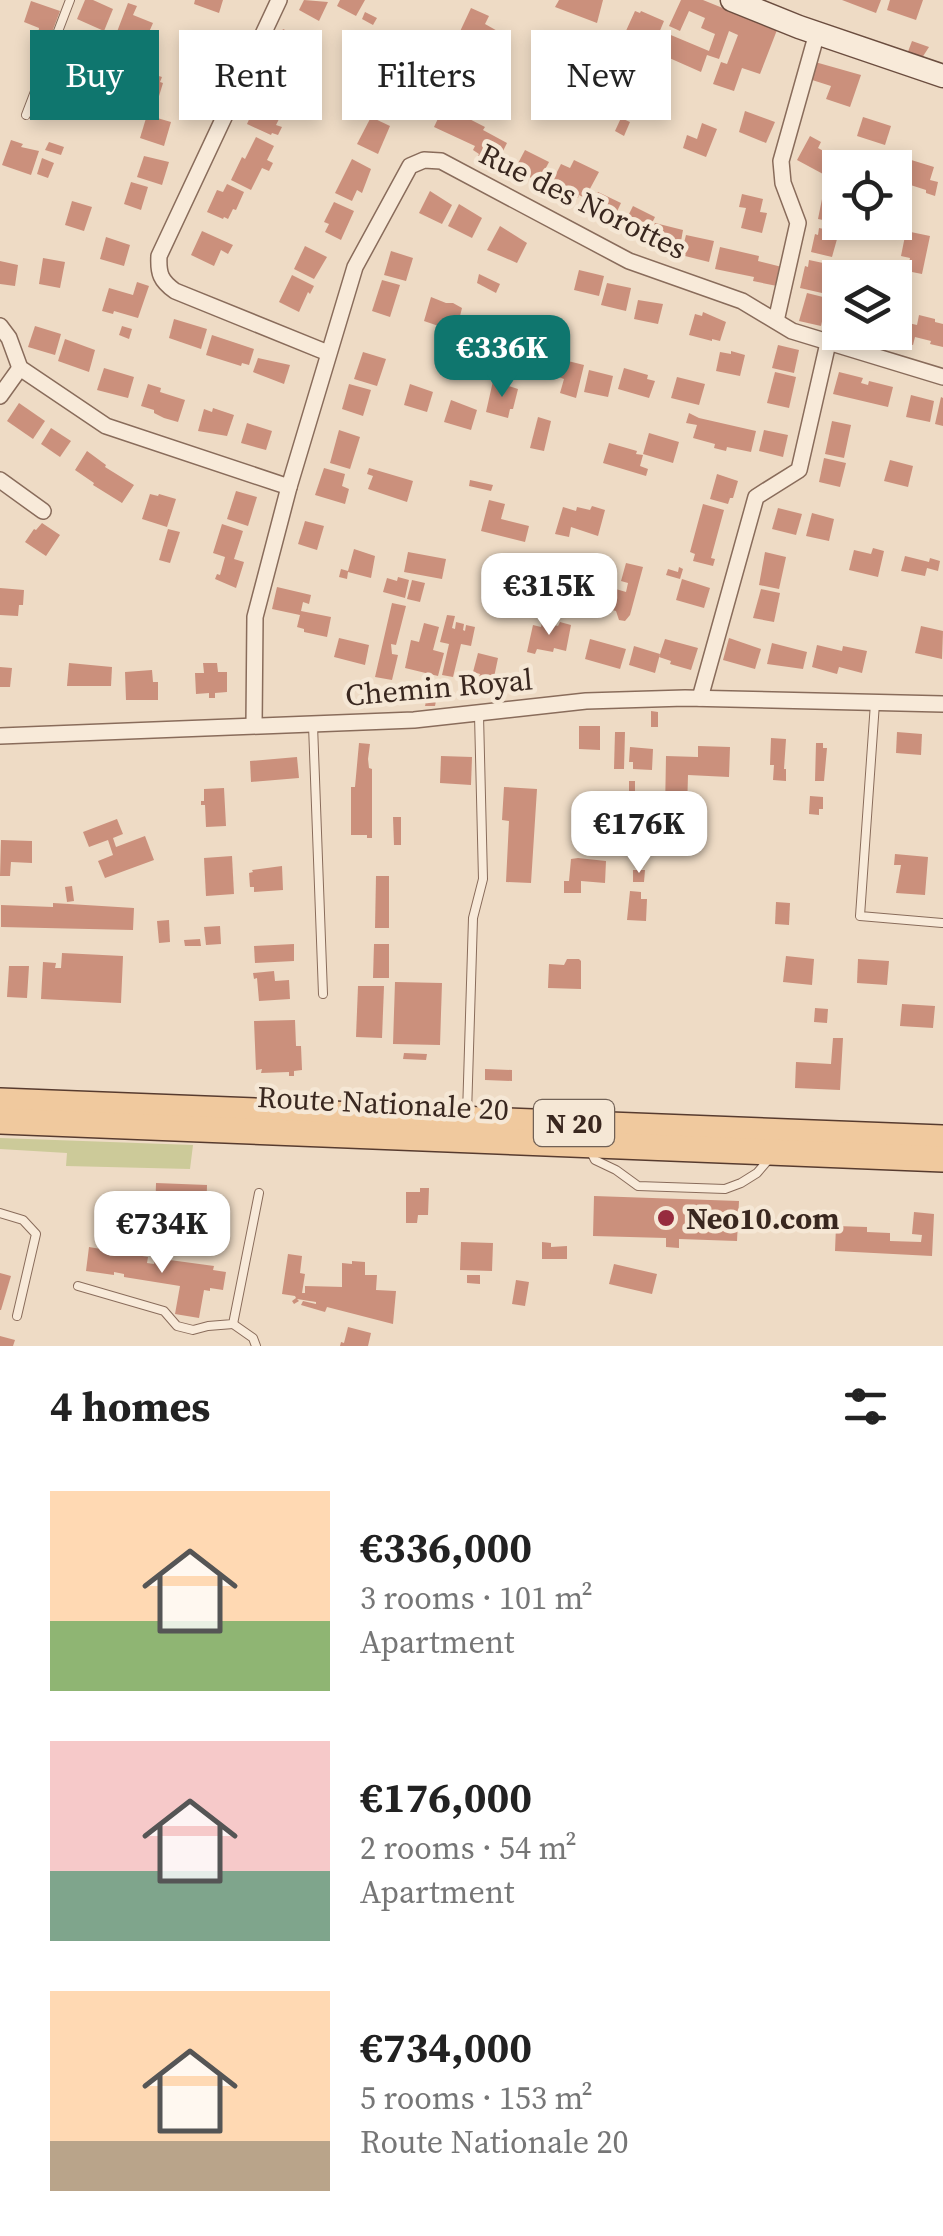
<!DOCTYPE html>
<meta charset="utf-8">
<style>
body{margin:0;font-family:"Source Serif 4",serif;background:#f6f6f6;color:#222;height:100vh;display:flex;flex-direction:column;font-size:38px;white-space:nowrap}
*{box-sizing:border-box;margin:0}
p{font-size:32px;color:#767676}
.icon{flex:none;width:55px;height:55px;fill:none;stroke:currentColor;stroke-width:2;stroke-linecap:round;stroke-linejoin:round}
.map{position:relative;height:1346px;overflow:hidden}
.side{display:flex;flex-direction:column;background:#fff;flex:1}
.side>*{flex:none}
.top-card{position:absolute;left:30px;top:30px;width:885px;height:90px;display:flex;gap:20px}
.tools{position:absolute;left:822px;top:150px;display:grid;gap:20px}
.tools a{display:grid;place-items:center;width:90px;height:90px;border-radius:0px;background:#fff;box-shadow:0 5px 15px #0003;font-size:50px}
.price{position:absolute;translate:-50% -85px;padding:0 22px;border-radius:20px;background:#fff;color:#222;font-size:32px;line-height:65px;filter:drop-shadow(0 2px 5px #0008)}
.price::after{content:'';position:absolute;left:50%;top:60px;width:30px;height:22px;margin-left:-15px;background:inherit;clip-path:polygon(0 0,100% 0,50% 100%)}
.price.active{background:#0f766e;color:#fff}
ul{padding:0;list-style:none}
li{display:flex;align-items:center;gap:30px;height:250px;padding:0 50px}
li span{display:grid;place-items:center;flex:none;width:280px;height:200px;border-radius:0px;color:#555}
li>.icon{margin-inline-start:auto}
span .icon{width:120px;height:120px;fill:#fffc;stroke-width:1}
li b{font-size:42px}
h2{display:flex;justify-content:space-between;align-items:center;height:120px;padding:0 50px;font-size:42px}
.pill{padding:0 35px;border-radius:0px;background:#fff;box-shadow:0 5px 15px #0003;font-size:35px;line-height:90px}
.pill.active{background:#0f766e;color:#fff}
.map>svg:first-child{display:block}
.green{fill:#ccca99}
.building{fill:#cb907c}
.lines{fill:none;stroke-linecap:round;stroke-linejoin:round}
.lane-casing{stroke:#896c5b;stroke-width:10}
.street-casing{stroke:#896c5b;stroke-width:18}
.secondary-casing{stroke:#6b4d3f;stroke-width:25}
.primary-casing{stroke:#573b2f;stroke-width:28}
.lane{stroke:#f8ead9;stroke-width:8}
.street{stroke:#f8ead9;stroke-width:15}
.secondary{stroke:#f8ead9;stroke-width:22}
.primary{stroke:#f0c99e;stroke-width:25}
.poi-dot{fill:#972c3e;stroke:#f5e7d5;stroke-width:4}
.labels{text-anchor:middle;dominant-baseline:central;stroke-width:9;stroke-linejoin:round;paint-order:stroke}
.shield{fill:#f5e7d5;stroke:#716156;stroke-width:2.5}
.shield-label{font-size:28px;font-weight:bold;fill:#39271f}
.street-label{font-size:30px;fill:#39271f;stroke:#f5e7d5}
.poi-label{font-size:30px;font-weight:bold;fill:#39271f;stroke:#f5e7d5;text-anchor:start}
</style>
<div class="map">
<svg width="943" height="1346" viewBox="0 0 943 1346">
<rect width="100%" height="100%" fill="#eedbc5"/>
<!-- green -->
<polygon class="green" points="0,1138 193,1145 190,1169 66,1166 67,1153 0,1149"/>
<!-- building -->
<g class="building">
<polygon points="85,0 93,0 113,9 104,31 77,19"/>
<polygon points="195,0 223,0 219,13 194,4"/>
<polygon points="304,0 328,2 319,21 299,10"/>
<polygon points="340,0 365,0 356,16 337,6"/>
<polygon points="559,0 603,0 597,23 555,7"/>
<polygon points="681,0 703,0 777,30 760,74 742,68 734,91 713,84 721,62 727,64 738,35 729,31 719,59 707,55 701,72 658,53 666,33 709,51 715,34 701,28 705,18 689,11 680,31 669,26"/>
<polygon points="842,0 881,0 876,13"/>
<polygon points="890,0 923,0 916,20 887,10"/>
<polygon points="31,1 60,11 49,40 38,36 39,28 24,22"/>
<polygon points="128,3 137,6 133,15 153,23 143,46 147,48 142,59 117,49 121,40 115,37"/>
<polygon points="471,8 489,16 485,24 501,33 489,57 456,40"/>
<polygon points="635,11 640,13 641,11 664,21 654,45 625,33"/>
<polygon points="365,12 377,18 373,25 362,19"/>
<polygon points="283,29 298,36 293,47 313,57 306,72 270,56"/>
<polygon points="583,32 597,39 594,47 579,40"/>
<polygon points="912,41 929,47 920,61 906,57"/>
<polygon points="194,48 217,58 207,80 185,71"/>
<polygon points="546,61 575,76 564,97 535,82"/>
<polygon points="815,62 861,75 850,107 826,99 831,86 809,79"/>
<polygon points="143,71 162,77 160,82 163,83 156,106 132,99 134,94 126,92 129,83 137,86"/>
<polygon points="270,71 294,83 284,103 261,90"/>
<polygon points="393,80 412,89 400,115 397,114 394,120 371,108 379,92 386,95"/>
<polygon points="600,81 632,97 623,114 591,99"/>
<polygon points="256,104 281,115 276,125 282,127 278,135 272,133 271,135 247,124"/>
<polygon points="444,106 485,127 483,130 507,143 497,163 478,156 479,154 473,150 475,146 434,127"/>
<polygon points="745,111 775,122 766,143 739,132"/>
<polygon points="147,115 171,122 164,146 140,138"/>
<polygon points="371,117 390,126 378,154 357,144"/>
<polygon points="863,117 891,126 885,145 857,136"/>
<polygon points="621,118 630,122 624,136 615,131"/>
<polygon points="702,123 717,129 706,157 683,148 687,135 697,139"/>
<polygon points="810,136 821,142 818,148 833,156 823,174 797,160"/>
<polygon points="256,137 274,146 267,160 273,163 269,171 262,168 251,190 231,180 242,157 245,159"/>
<polygon points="11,140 23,144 21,147 39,151 31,175 2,165"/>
<polygon points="49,142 64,147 61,155 45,150"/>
<polygon points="525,150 549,162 539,181 514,171"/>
<polygon points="895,155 934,167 930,180 938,182 935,196 926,193 926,190 895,180 895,168 891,168"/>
<polygon points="144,156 169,162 162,185 137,177"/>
<polygon points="42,158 54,163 48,178 37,174"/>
<polygon points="352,159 371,169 362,193 357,190 352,201 335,193"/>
<polygon points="574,160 599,172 585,198 579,195 578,198 552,182 561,164 570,168"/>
<polygon points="838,180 838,223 818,219 823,194 832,196"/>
<polygon points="131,182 148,187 141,210 124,204"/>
<polygon points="227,184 244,192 236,210 233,209 228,219 224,217 223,219 207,212 217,190 223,192"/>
<polygon points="430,191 452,205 442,224 419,213"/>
<polygon points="598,192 621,203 612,222 589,210"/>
<polygon points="742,194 763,199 760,212 767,213 762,233 741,228 746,208 739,207"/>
<polygon points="72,201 92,207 84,231 65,225"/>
<polygon points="334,202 354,211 341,240 325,232 329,224 324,222"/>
<polygon points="459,204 482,218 472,238 448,226"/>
<polygon points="633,206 655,217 645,237 623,226"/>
<polygon points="655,223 683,230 679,252 646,242"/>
<polygon points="500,226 527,243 517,263 487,250"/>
<polygon points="819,228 839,232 832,257 811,252 815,234 818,235"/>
<polygon points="202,231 233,245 228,254 221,250 214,266 191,255"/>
<polygon points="906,231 930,236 922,274 907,271 910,258 901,256"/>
<polygon points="686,235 714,241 709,262 681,255"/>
<polygon points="106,237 130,245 124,266 100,259"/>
<polygon points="305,246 327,257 314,279 294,269"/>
<polygon points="720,247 759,256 758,261 782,267 777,286 753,281 754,277 715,269"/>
<polygon points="391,251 413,258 406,281 384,275"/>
<polygon points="43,258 65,262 60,288 39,284"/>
<polygon points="809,260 842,267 840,274 827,271 822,293 800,288 805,266 808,267"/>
<polygon points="0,261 18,265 15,286 0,284"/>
<polygon points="579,270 604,276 599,296 574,290"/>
<polygon points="479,274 500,284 496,293 477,283"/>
<polygon points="292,275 314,286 310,294 308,292 299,312 279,302"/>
<polygon points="382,280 400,285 390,317 372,311"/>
<polygon points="137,282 149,286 138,318 114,311 113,314 102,311 109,288 133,295"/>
<polygon points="607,283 631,288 626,311 601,305"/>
<polygon points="807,293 827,298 821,326 799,321"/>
<polygon points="431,297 446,303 453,303 462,308 456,332 424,321"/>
<polygon points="638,300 663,304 658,324 634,319"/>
<polygon points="703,312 726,322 720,341 712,339 712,341 689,335 695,314 702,316"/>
<polygon points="919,315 935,319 935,322 943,324 943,347 930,344 931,341 915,337 913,345 890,340 888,350 873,346 876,332 895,332 895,320 917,325"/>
<polygon points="466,318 498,328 492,345 467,340 468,338 461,336"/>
<polygon points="174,319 207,329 201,349 169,338"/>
<polygon points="509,321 533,325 527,345 504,339"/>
<polygon points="35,326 61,334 55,355 28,347"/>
<polygon points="122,326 132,329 129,339 119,335"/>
<polygon points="212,335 254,349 249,365 242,363 241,366 206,355"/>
<polygon points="65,339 95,350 89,372 58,361"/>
<polygon points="778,345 799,350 794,373 772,368"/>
<polygon points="731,351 745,355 740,376 716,371 720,352 731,354"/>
<polygon points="363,352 386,359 377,386 354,379"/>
<polygon points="484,356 499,360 495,376 480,372"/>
<polygon points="258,358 290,365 284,384 253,372"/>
<polygon points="560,359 584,365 576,398 560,393 564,379 556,376"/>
<polygon points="104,368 134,377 128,398 97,390"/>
<polygon points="624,368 648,375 647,379 655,381 649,398 618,389"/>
<polygon points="589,370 613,376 608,397 584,392"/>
<polygon points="775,372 796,377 789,408 767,403"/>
<polygon points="839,372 863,378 861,383 868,385 869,381 893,387 888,407 833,394"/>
<polygon points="677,377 705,384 699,405 671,398"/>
<polygon points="493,381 518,389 513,409 510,409 508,418 486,412"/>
<polygon points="148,384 161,388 160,392 185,400 178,422 164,418 154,413 154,410 141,406"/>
<polygon points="349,384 371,390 363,416 342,409"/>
<polygon points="410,384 433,392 427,412 404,405"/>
<polygon points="911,395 934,401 930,422 906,417"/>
<polygon points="941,397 943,398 943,426 935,424"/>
<polygon points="451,400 477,410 471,430 444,422"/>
<polygon points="19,403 45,421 33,439 7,421"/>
<polygon points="213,408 234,415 227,436 198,431 204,409 212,412"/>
<polygon points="689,413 699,418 756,431 751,452 727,447 726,451 714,448 715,444 693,438 697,425 686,423"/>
<polygon points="538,417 551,421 544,451 530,448"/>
<polygon points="832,421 851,425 844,458 825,454"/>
<polygon points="247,423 272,431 266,450 241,443"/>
<polygon points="51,428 71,441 60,457 41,444"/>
<polygon points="339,430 360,437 350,469 330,463"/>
<polygon points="764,430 788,435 783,457 759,451"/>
<polygon points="649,433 679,442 673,463 643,454"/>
<polygon points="609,443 637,451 636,454 643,455 640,466 648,469 646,476 603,463"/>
<polygon points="87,451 106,465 105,467 134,485 122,503 93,485 94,483 75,470"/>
<polygon points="824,458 846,463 840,487 819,482"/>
<polygon points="890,460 913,466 908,487 884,481"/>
<polygon points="324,468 345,474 342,486 349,489 345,504 315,495"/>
<polygon points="369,468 413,481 407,502 368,489 373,476 367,474"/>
<polygon points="717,474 738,481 733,498 730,498 728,504 710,499"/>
<polygon points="470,480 493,485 491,491 469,486"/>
<polygon points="236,491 257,497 248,526 227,519"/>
<polygon points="150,494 158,496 159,494 176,499 167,527 142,519"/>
<polygon points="489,500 505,504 501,519 529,526 525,542 481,531"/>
<polygon points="703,504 724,510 711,558 715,559 713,566 693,561 695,554 690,552"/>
<polygon points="592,506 605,510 598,536 571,527 569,537 555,534 563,507 576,511 577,507 590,510"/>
<polygon points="778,508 802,514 796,535 772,529"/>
<polygon points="812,513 834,519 829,541 806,536"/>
<polygon points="305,521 324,526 317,550 298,544"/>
<polygon points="42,523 60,535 46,556 25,542 34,529 36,530"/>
<polygon points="222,524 243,531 234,559 244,562 236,588 215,579 217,574 220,575 225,557 213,553"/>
<polygon points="168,529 180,532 170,563 159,560"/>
<polygon points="873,548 884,551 878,577 849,570 854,550 871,554"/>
<polygon points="354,549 375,556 371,578 348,572 347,579 339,577 341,569 348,571"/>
<polygon points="408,552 446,559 442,579 404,572"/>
<polygon points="765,552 786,557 779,589 759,585"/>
<polygon points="905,556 929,562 930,558 940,561 938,571 927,568 925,576 901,571"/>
<polygon points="626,563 643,567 630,615 625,621 619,620 616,611 603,607 609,587 626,592 628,583 621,581"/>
<polygon points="679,567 683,569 680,579 666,575 668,569 678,572"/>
<polygon points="398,577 409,580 405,598 383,592 387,578 397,581"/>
<polygon points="682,579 710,588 704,608 676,600"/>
<polygon points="412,580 425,583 420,602 407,599"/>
<polygon points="277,587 311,595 309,604 303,602 301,611 331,617 327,637 304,632 304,629 297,627 300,615 272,609"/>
<polygon points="0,588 24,590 23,605 19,605 18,616 0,615"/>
<polygon points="761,589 780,593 774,622 753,618"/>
<polygon points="392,603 406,606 396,645 391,644 392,654 398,655 392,680 375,677"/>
<polygon points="447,615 455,616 452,628 455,629 456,622 464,624 463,630 465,631 466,625 475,627 471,646 461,644 453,677 442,675 449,644 440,642"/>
<polygon points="542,622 558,626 560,622 571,625 566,651 554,648 553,652 537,649 535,654 527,652 533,625 541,627"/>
<polygon points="424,623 439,627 433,650 444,653 438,676 405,668 411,640 419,642"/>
<polygon points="921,626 943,631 942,659 915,653"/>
<polygon points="339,638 369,645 365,665 334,657"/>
<polygon points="729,638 761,649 755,669 723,660"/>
<polygon points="590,639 626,649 620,669 585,659"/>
<polygon points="665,639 698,648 691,670 670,664 671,661 659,657"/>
<polygon points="772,643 807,652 803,669 767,664"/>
<polygon points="817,645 842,651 843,646 867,651 862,673 839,667 837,674 812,667"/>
<polygon points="634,646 660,654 655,673 629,665"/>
<polygon points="478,653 498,658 493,682 484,680 479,677 480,674 473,672"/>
<polygon points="69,663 112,667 111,686 67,686"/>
<polygon points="203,663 217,663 218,672 227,672 227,692 215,693 215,698 209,698 209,693 196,694 195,673 204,673"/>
<polygon points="0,667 12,668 10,687 0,687"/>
<polygon points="152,670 153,682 158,682 158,700 126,700 125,672"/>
<polygon points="429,689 438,691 435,706 425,706"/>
<polygon points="651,711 658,712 658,727 651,727"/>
<polygon points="579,726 600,726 600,750 579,749"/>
<polygon points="615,732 625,732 624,769 614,769"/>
<polygon points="897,732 922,734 921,755 896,753"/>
<polygon points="771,738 786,739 784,769 786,769 786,781 773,780 774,765 770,765"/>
<polygon points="359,743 370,744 368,759 369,768 372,769 372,838 367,838 367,835 351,835 351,787 355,787"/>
<polygon points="816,743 823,743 823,748 827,748 824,781 815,781"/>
<polygon points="698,746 730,747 729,777 688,775 687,811 665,811 666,756 698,757"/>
<polygon points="630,747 653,749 652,770 633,769 633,762 629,762"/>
<polygon points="441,756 472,757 471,785 440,783"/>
<polygon points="297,757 299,778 251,782 250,761"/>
<polygon points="629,781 635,781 635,796 629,795"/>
<polygon points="504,787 537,789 531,883 506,882 509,821 502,820"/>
<polygon points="224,788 226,826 206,827 205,805 201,805 201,801 204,801 204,789"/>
<polygon points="810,796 823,797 823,809 819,809 819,815 809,814"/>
<polygon points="393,817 401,817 401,845 394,845"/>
<polygon points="117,819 123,834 113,838 116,847 145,836 154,860 105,878 98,861 113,855 108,840 89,847 83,832"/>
<polygon points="1,840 32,841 32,863 11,862 10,876 0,876"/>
<polygon points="895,854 928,857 925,895 896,893 901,865 894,865"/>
<polygon points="232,856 234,894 206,896 204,858"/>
<polygon points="578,858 606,861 605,883 581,881 581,893 564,893 564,881 569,881 571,859"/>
<polygon points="282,866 283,890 254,892 254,887 250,887 249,873 253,872 252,870"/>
<polygon points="633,870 645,870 644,882 633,882"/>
<polygon points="376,876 389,876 389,928 375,928"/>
<polygon points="72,886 74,901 67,902 65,887"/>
<polygon points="630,891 641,892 641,899 647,899 646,921 627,920"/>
<polygon points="776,902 790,903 789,925 775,924"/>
<polygon points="53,903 134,908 133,930 1,927 1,905 53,907"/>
<polygon points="169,920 170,942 159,943 157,921"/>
<polygon points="220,926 221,944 206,945 204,927"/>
<polygon points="200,939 201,946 185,946 184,940"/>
<polygon points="294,944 294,961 255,963 254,946"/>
<polygon points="374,944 389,944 389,978 373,978"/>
<polygon points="62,953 123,956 121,1003 41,999 43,962 56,963 55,968 61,968"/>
<polygon points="786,956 814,959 812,985 783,982"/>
<polygon points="567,959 579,959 581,961 581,989 548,988 549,964 564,965"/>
<polygon points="858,959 889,961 887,985 857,983"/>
<polygon points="9,966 29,966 27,998 7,997"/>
<polygon points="274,971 275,981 289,980 290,999 259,1001 257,978 254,979 253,973"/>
<polygon points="395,982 442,983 440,1045 393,1044"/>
<polygon points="358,986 384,986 382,1038 356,1037"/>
<polygon points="902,1004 935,1006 933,1028 900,1026"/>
<polygon points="815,1008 828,1009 827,1023 814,1022"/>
<polygon points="295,1020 296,1046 301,1046 302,1070 294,1071 294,1076 289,1076 289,1072 261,1073 262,1069 256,1070 254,1021"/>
<polygon points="833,1038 843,1038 840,1090 795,1088 796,1062 831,1064"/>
<polygon points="404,1053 427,1054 426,1060 403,1059"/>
<polygon points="485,1069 512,1070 512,1081 485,1080"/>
<polygon points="156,1183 207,1185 206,1223 155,1221"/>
<polygon points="420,1188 429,1188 428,1215 418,1215 417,1223 406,1223 406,1192 420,1192"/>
<polygon points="594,1196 739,1201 737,1241 679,1239 679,1248 666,1247 666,1238 593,1236"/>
<polygon points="914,1212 934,1214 932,1256 835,1251 836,1226 867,1227 867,1232 890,1233 890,1241 921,1242 922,1235 912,1234"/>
<polygon points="461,1242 493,1243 492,1271 460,1270"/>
<polygon points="542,1242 551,1243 551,1247 567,1246 567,1259 542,1259"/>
<polygon points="89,1247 148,1257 147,1263 154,1264 155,1258 214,1266 213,1270 226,1272 223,1290 210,1288 210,1291 204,1290 199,1318 175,1314 180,1286 124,1277 124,1274 114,1272 114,1275 86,1271"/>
<polygon points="288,1254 302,1256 300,1273 305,1274 302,1293 305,1293 305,1286 342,1287 342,1263 352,1264 352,1261 365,1262 365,1275 377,1275 376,1290 396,1291 393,1324 327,1307 325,1312 301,1305 303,1301 316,1304 316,1302 297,1299 299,1301 294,1304 292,1301 296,1298 295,1296 282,1294"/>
<polygon points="614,1264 657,1274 652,1294 609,1284"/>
<polygon points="0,1273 11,1276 1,1310 0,1310"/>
<polygon points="467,1275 480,1275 480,1284 467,1283"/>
<polygon points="516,1280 529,1282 525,1306 512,1304"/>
<polygon points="348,1327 371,1333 368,1346 340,1346 341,1342 344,1343"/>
<polygon points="0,1336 15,1340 13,1346 0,1346"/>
</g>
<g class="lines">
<defs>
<g id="lane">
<polyline points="26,115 70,0"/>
<polyline points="875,703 860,916 942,923"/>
<polyline points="313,725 323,994"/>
<polyline points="467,1114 473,918 483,879 479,715"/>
<polyline points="591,1152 595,1160 616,1170 638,1186 725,1189 741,1183 757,1173 769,1159"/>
<polyline points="0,1213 23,1220 36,1234 17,1316"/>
<polyline points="78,1286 164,1311 177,1326 193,1330 208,1326 233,1324 259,1193"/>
<polyline points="233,1324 253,1338 256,1346"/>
</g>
<g id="street">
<path d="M279,0l-120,256c-1,18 2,25 16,35l153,62"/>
<polyline points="776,321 798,223 783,183 781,161 817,33"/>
<polyline points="0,326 9,338 20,368 106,426 289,487"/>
<polyline points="0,396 20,368"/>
<polyline points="0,480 43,511"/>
<polyline points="700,698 756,497 799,470 828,343"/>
<polyline points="254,725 255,617 289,487 355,267 410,166 424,160 441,161 629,261 742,301 792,331 943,377"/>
<polyline points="0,736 414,720 586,701 685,698 943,704"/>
</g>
<polyline id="secondary" points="732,0 799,27 943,76"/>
<g id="primary">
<polyline points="0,1101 943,1138"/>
<polyline points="0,1121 943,1159"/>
</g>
</defs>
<!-- lane casing -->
<use href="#lane" class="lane-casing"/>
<!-- street casing -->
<use href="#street" class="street-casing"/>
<!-- secondary casing -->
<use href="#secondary" class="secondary-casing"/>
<!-- primary casing -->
<use href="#primary" class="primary-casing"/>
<!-- lane -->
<use href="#lane" class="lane"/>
<!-- street -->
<use href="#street" class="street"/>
<!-- secondary -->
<use href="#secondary" class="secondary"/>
<!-- primary -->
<use href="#primary" class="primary"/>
</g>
<!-- markers -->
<circle class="poi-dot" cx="666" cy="1218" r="10"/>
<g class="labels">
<!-- shield labels -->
<rect class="shield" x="534" y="1100" width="80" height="46" rx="8"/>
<g class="shield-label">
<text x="574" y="1123">N 20</text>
</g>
<!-- street labels -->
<g class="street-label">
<text transform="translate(583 201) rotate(26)">Rue des Norottes</text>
<text transform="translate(439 687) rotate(-5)">Chemin Royal</text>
<text transform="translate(383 1103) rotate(3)">Route Nationale 20</text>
</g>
<!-- poi labels -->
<g class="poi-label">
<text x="686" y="1218">Neo10.com</text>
</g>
</g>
</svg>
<div class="tools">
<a><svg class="icon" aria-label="locate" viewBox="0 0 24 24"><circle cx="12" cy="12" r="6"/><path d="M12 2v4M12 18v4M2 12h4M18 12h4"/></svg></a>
<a><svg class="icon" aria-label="layers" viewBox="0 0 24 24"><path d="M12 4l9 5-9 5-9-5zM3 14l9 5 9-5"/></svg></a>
</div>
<b class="price active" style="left:502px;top:400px">€336K</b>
<b class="price" style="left:549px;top:638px">€315K</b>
<b class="price" style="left:639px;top:876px">€176K</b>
<b class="price" style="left:162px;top:1276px">€734K</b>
<div class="top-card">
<a class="pill active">Buy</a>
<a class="pill">Rent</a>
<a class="pill">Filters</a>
<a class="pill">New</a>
</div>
</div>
<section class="side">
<h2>4 homes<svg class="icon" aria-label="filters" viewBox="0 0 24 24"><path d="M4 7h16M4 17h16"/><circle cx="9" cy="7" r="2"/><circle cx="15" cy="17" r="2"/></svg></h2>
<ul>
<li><span style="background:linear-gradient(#ffd9b3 65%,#8fb573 0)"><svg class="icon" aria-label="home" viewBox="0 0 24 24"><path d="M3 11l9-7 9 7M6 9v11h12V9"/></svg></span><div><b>€336,000</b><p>3 rooms · 101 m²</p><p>Apartment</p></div></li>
<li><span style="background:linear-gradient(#f6c9c9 65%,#7fa58c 0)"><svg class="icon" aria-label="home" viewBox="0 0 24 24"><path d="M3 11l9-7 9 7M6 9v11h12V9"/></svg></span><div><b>€176,000</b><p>2 rooms · 54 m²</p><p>Apartment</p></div></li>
<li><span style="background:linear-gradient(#ffd9b3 75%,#b9a48a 0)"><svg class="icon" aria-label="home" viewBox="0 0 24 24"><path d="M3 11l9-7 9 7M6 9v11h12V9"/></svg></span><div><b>€734,000</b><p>5 rooms · 153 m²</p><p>Route Nationale 20</p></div></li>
</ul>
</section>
